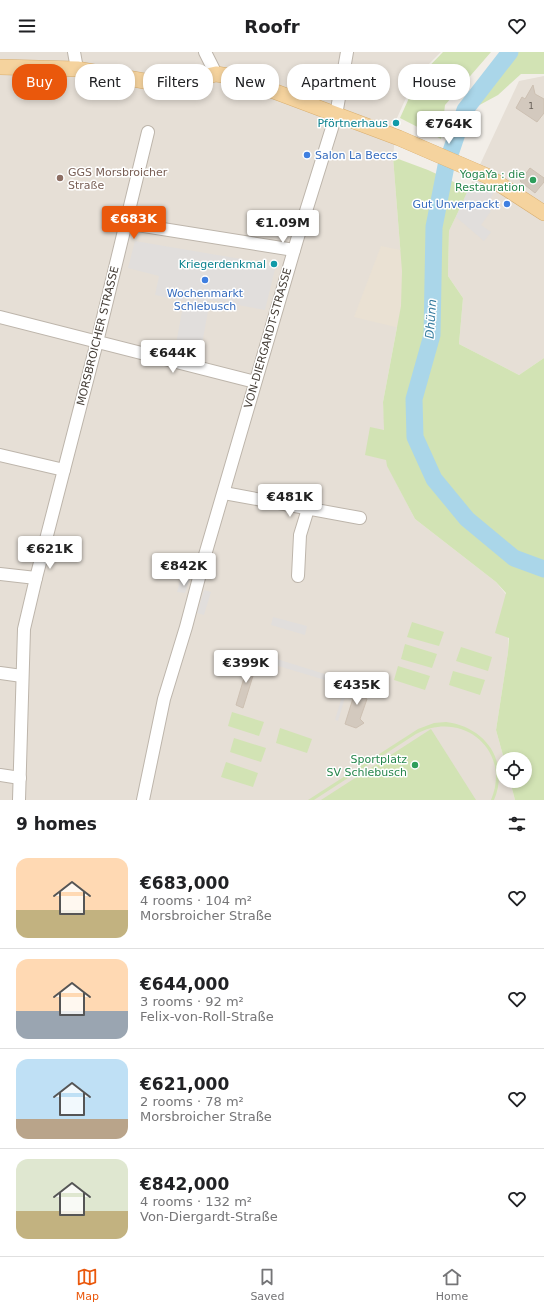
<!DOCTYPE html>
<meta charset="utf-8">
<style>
body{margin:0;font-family:"DejaVu Sans",sans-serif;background:#f2f2f2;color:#202124;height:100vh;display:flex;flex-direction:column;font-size:15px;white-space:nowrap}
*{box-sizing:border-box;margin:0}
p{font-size:13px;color:#757577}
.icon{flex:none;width:22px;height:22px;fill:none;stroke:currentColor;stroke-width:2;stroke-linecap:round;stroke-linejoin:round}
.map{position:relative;height:748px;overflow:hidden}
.drawer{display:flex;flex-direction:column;background:#fff;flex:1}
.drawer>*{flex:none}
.banner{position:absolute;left:12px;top:12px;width:520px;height:36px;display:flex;gap:8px}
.fabs{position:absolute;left:496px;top:700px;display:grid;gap:8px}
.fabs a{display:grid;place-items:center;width:36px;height:36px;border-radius:50%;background:#fff;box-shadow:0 2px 6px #0003;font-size:20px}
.price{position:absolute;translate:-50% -34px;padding:0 9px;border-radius:4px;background:#fff;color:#222;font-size:13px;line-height:26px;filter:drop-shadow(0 1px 2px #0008)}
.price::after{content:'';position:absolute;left:50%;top:24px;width:12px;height:9px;margin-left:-6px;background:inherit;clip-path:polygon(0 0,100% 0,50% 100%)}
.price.active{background:#ea580c;color:#fff}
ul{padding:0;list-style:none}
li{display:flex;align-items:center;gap:12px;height:100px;padding:0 16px}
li+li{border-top:1px solid #e0e0e0}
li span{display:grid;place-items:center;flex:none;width:112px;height:80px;border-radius:12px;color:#555}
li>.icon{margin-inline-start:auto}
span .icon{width:48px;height:48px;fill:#fffc;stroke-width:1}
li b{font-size:17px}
h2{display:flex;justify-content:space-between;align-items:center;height:48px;padding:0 16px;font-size:17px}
.pill{padding:0 14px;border-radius:16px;background:#fff;box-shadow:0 2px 6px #0003;font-size:14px;line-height:36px}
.pill.active{background:#ea580c;color:#fff}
header{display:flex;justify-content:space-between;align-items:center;height:52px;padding:0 16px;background:#fff;font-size:18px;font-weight:700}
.dock{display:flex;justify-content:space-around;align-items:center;height:56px;border-top:1px solid #e0e0e0;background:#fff;font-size:11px;color:#757577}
.dock a{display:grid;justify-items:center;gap:2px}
.dock .active{color:#ea580c}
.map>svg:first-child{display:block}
.residential{fill:#e6dfd6}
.education{fill:#eae1d3}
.green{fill:#d2e3b4}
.parking{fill:#e1dedc}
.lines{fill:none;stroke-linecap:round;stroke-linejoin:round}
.river{stroke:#aad6e9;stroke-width:17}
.building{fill:#d3c9be;stroke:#cdc0b2}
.minor-casing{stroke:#bdb5ab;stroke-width:14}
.major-casing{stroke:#d8ae6f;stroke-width:16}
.minor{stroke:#fff;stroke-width:12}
.major{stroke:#f5d39e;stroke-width:15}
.culture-dot{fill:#0f9aa8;stroke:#fff;stroke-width:1.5}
.shop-dot{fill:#3f7fe0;stroke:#fff;stroke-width:1.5}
.education-dot{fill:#8d6e63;stroke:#fff;stroke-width:1.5}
.leisure-dot{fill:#2e9e5b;stroke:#fff;stroke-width:1.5}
.labels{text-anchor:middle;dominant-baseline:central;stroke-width:3;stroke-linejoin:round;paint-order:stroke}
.number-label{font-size:9px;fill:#686159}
.culture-label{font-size:11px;fill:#0d838f;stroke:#fff;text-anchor:end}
.shop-label{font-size:11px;fill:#366cbe;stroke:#fff;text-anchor:start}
.education-label{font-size:11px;fill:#785e54;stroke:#fff;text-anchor:start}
.leisure-label{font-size:11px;fill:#27864d;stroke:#fff;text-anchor:end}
.street-label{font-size:11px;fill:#453e37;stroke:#fff}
.water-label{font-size:12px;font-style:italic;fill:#387ea0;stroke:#fff}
</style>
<header><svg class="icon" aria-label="menu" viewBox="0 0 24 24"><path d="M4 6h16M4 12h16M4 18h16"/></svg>Roofr<svg class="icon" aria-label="heart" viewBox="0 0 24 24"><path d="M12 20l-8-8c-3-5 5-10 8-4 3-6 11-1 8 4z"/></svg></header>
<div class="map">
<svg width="544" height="748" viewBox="0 0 544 748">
<rect width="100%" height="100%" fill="#f2eee8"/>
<!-- residential -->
<g class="residential">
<polygon points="0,0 441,0 415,26 397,66 393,105 402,219 401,254 383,350 387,413 415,467 496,530 509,546 508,600 496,678 504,707 503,729 510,729 515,748 0,748"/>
<polygon points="544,24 544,306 519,323 459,292 463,246 448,224 449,179 519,29"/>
</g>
<!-- education -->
<polygon class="education" points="381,194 405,199 404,277 354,265"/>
<!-- green -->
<g class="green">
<polygon points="443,0 491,0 445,53 441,87 400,66 418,26"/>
<polygon points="509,0 544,0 544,22 521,22 498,43 474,56 469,51 482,36"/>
<polygon points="393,105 428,118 469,137 449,179 448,224 463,246 459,292 519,323 544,306 544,748 515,748 510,729 525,729 525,707 504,707 496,678 508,600 509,586 495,581 506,541 496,530 415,467 387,414 386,408 365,403 370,375 384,378 383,350 401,254 402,219"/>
<polygon points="412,570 444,580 439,594 407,585"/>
<polygon points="405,592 437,602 432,616 401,607"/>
<polygon points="461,595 492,605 488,619 456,609"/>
<polygon points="398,614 430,624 425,638 394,628"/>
<polygon points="453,619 485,628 480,643 449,633"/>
<polygon points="232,660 264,670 259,684 228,674"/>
<path d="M446,670c40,5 64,40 48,78h-3c21,-50 -29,-91 -75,-66l-102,66h-6l110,-71 16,-6z"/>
<polygon points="280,676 312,687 307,701 276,691"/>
<polygon points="431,677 476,748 321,748"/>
<polygon points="234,686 266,696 261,710 230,700"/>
<polygon points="226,710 258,721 253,735 221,725"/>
</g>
<!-- parking -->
<g class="parking">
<polygon points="471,131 494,140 486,154 491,159 481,173 491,180 484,189 456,165"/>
<polygon points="135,189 276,213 265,258 210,248 200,303 175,297 184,249 155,243 159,224 128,216"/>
<polygon points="183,518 192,520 185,541 177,540"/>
<polygon points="204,538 211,540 204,563 197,561"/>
<polygon points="273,565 307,574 305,583 271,573"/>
<polygon points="264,603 344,628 345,635 348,635 338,669 335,668 345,634 265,610"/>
</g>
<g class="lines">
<!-- river -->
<polyline class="river" points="510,0 465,58 446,114 434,175 432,283 414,347 415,385 434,427 467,467 514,506 544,517"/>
</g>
<!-- building -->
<g class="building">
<polygon points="533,33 535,42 544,47 544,61 537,70 516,56 522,45 525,47"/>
<polygon points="530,116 544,126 544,130 535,141 520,129"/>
<polygon points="249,609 257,611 243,656 236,653"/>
<polygon points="359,627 368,630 363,645 367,647 360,667 364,671 356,676 345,672"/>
</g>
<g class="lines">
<defs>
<g id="minor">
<polyline points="74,0 77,17"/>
<polyline points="205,0 216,22"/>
<polyline points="125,171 294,198"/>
<polyline points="0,265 255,330"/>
<polyline points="0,403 64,418"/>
<polyline points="224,441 360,466"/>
<polyline points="0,522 36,526"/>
<polyline points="298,524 300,483 308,457"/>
<polyline points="0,621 22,624"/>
<polyline points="0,723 20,726"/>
<polyline points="19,748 24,577 36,526 97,290 148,80"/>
<polyline points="143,748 164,647 186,575 205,503 297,188 336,63 347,0"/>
</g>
<polyline id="major" points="0,15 77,17 161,32 182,30 216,22 236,25 399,86 487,124 544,161"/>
</defs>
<!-- minor casing -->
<use href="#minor" class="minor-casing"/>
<!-- major casing -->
<use href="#major" class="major-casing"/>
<!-- minor -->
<use href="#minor" class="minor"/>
<!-- major -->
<use href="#major" class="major"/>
</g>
<!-- markers -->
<g class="culture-dot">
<circle cx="396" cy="71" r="4"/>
<circle cx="274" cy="212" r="4"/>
</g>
<g class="shop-dot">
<circle cx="307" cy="103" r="4"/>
<circle cx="507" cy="152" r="4"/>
<circle cx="205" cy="228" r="4"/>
</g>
<circle class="education-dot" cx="60" cy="126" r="4"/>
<g class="leisure-dot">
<circle cx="533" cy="128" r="4"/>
<circle cx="415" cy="713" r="4"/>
</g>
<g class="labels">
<!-- number labels -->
<g class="number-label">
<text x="531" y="54">1</text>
</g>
<!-- culture labels -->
<g class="culture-label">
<text x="388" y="71">Pförtnerhaus</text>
<text x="266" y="212">Kriegerdenkmal</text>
</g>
<!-- shop labels -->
<g class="shop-label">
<text x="315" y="103">Salon La Beccs</text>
<text x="499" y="152" text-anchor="end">Gut Unverpackt</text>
<text x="205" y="241" text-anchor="middle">Wochenmarkt<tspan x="205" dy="13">Schlebusch</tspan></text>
</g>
<!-- education labels -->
<g class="education-label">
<text x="68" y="120">GGS Morsbroicher<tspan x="68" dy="13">Straße</tspan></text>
</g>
<!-- leisure labels -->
<g class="leisure-label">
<text x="525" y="122">YogaYa : die<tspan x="525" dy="13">Restauration</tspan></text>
<text x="407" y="707">Sportplatz<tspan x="407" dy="13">SV Schlebusch</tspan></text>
</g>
<!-- street labels -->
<g class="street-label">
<text transform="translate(98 284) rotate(-76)">MORSBROICHER STRASSE</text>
<text transform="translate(268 286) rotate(-74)">VON-DIERGARDT-STRASSE</text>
</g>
<!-- water labels -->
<g class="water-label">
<text transform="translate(431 267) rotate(-86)">Dhünn</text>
</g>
</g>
</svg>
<div class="fabs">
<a><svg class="icon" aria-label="locate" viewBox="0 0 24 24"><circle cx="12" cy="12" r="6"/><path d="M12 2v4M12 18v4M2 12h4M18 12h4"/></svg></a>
</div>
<b class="price" style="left:449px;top:93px">€764K</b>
<b class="price active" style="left:134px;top:188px">€683K</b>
<b class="price" style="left:283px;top:192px">€1.09M</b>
<b class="price" style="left:173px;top:322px">€644K</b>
<b class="price" style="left:290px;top:466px">€481K</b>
<b class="price" style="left:50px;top:518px">€621K</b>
<b class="price" style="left:184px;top:535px">€842K</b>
<b class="price" style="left:246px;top:632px">€399K</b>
<b class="price" style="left:357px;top:654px">€435K</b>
<div class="banner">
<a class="pill active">Buy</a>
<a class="pill">Rent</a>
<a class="pill">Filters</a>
<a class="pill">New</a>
<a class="pill">Apartment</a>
<a class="pill">House</a>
</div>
</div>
<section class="drawer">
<h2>9 homes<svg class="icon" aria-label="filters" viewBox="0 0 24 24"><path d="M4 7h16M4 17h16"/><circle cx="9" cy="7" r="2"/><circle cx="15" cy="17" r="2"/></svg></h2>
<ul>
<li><span style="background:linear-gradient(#ffd9b3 65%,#c2b280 0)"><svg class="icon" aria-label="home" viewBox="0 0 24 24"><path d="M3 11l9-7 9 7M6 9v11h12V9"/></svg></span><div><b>€683,000</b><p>4 rooms · 104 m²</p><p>Morsbroicher Straße</p></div><svg class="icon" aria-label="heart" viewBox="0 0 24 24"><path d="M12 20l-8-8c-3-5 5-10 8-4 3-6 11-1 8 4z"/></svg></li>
<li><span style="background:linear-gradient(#ffd9b3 65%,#9aa5b1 0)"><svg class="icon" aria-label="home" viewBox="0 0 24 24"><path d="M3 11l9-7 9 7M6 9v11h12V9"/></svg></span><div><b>€644,000</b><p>3 rooms · 92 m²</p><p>Felix-von-Roll-Straße</p></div><svg class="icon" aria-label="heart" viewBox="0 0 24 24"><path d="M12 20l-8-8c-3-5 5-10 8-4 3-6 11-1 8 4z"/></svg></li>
<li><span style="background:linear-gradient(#bfe0f5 75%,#b9a48a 0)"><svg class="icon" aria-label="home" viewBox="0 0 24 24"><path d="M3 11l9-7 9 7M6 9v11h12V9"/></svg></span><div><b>€621,000</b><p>2 rooms · 78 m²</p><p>Morsbroicher Straße</p></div><svg class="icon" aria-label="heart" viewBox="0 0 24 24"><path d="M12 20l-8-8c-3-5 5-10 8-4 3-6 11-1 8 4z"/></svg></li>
<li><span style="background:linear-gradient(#dfe7d0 65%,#c2b280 0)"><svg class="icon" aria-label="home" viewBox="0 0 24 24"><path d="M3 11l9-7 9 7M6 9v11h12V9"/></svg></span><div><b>€842,000</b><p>4 rooms · 132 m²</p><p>Von-Diergardt-Straße</p></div><svg class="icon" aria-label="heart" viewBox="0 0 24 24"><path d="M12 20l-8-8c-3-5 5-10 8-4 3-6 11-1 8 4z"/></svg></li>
</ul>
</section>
<nav class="dock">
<a class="active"><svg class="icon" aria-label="map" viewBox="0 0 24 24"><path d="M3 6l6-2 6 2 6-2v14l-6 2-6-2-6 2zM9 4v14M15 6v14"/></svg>Map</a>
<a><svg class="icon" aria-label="saved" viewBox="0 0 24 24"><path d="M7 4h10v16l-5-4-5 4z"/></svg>Saved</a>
<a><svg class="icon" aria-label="home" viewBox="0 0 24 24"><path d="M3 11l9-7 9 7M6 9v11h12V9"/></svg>Home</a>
</nav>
